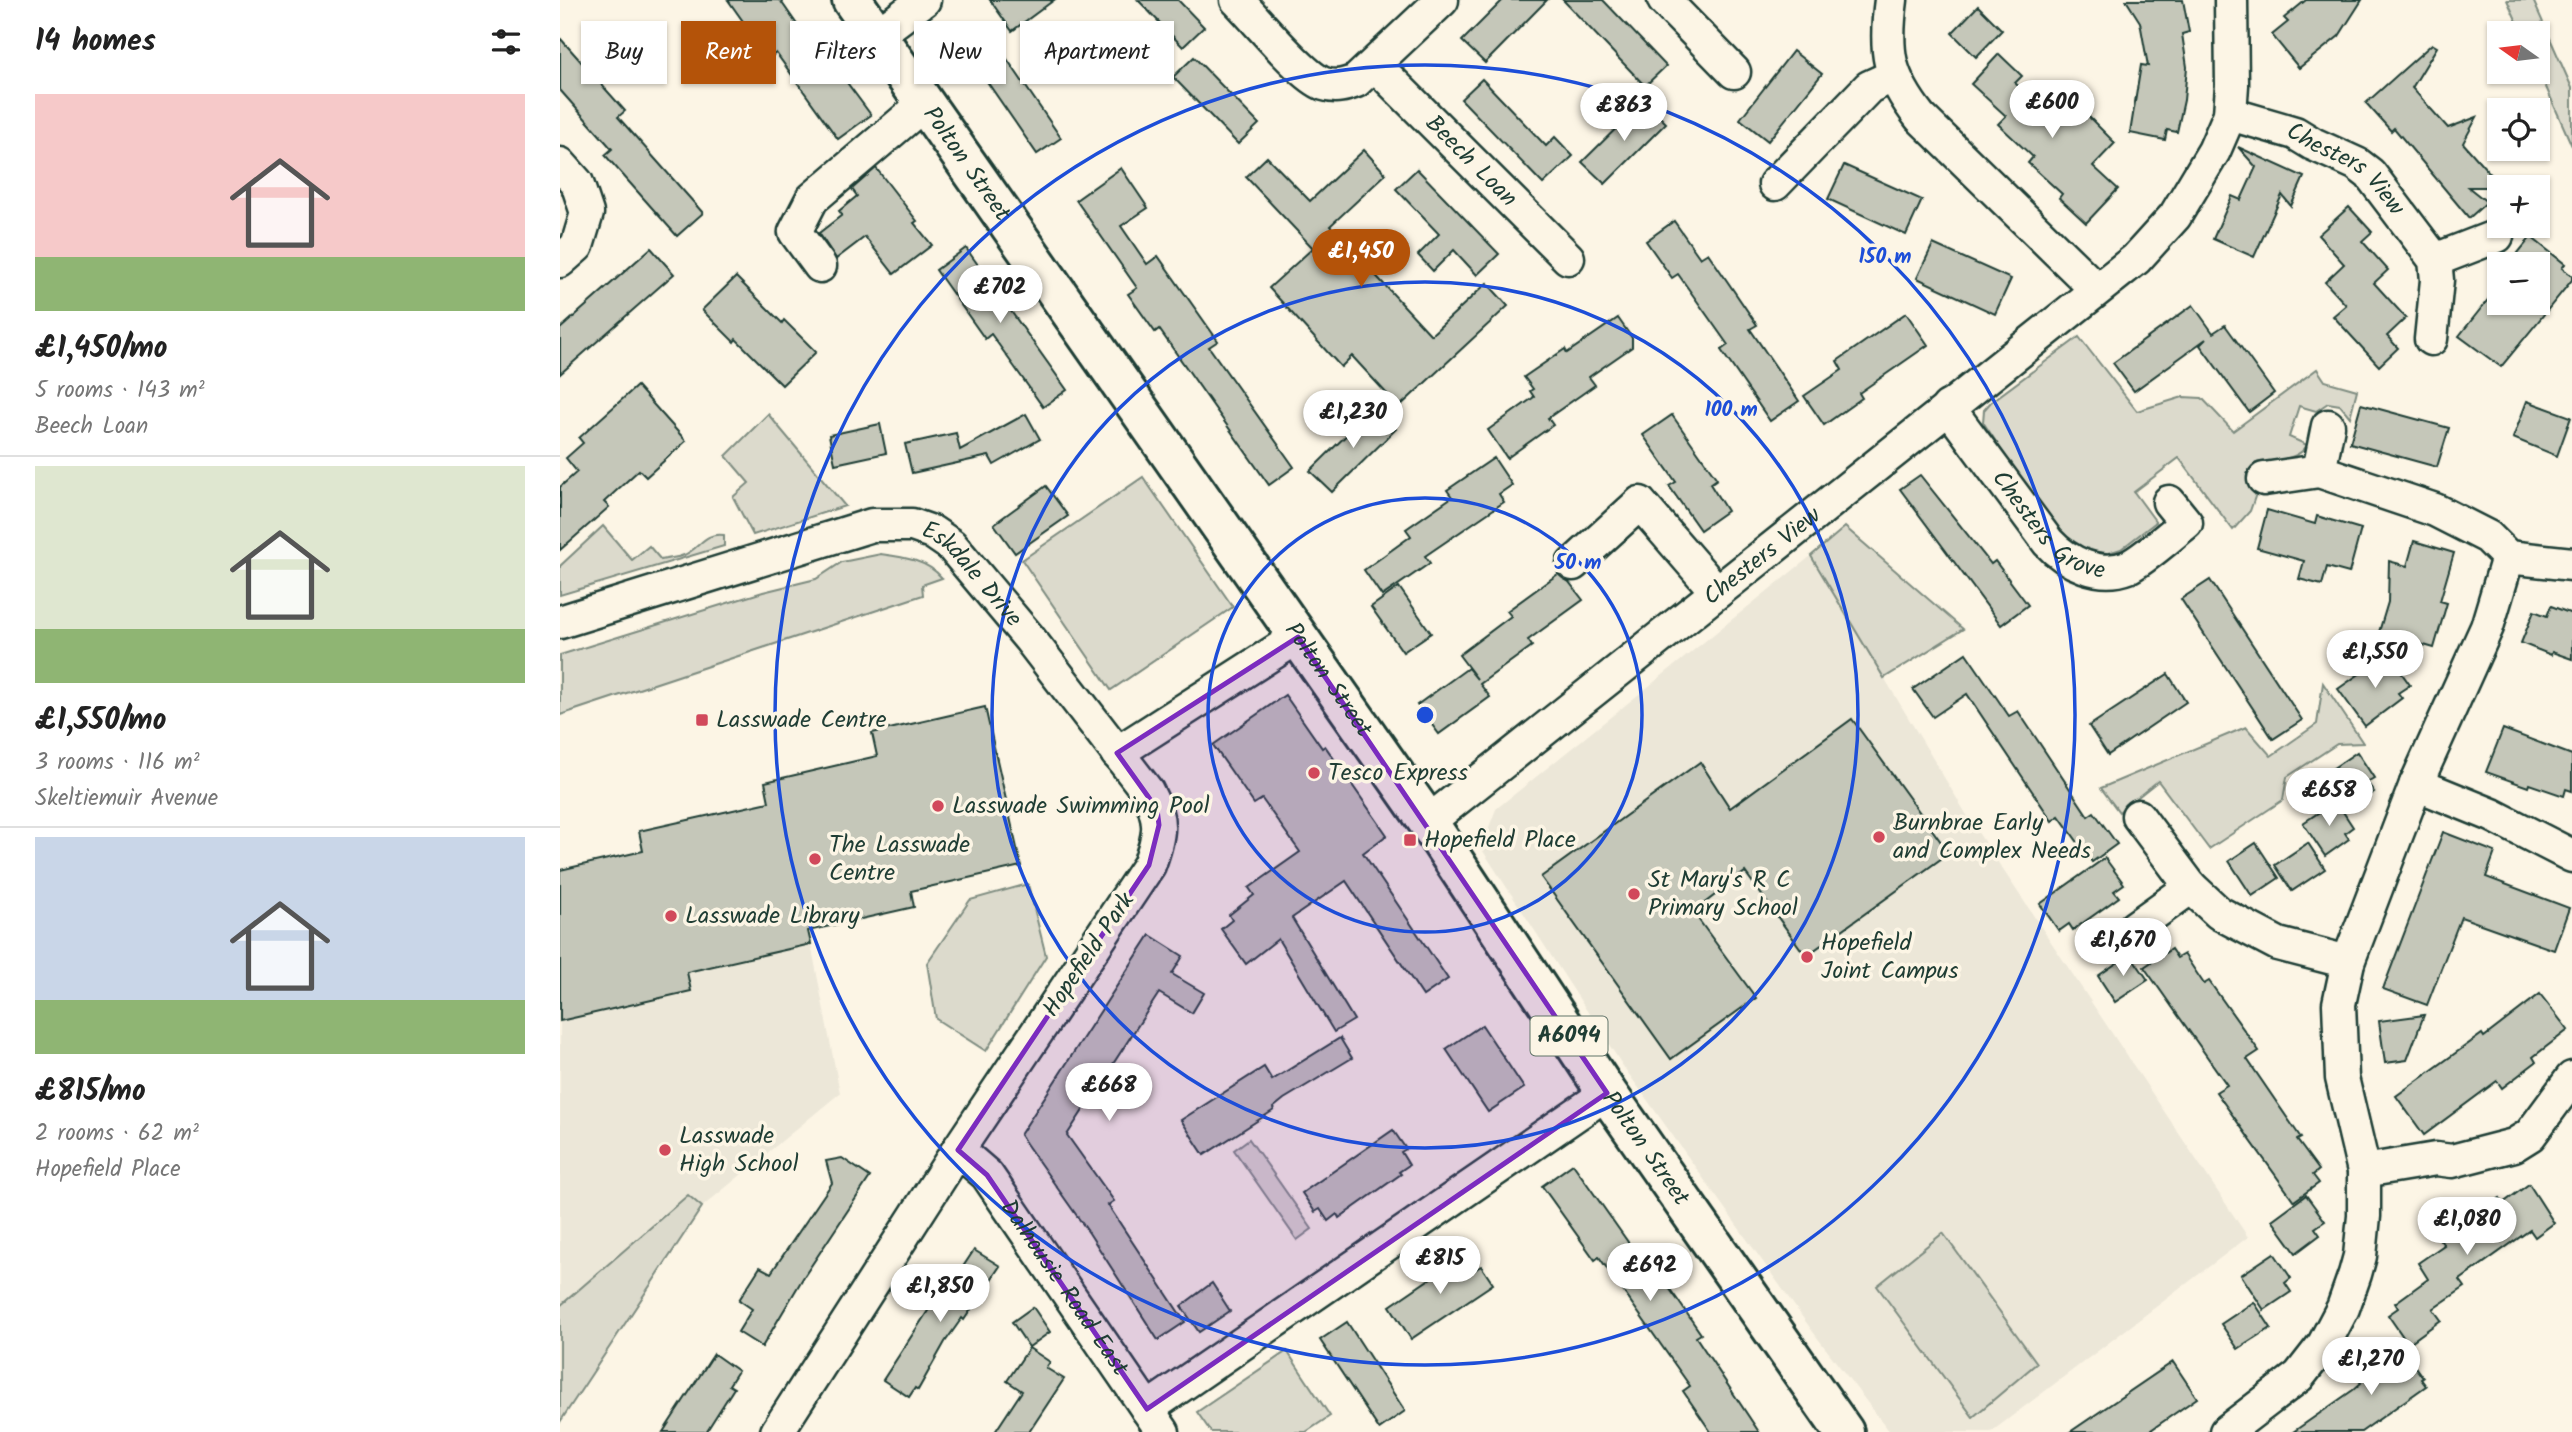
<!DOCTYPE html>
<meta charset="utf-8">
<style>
body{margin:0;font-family:Kalam,sans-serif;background:#f6f6f6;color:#222;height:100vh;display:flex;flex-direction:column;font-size:26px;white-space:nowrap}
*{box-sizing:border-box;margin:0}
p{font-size:23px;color:#767676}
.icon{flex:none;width:38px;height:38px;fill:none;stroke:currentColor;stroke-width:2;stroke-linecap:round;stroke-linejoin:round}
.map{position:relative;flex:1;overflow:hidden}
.side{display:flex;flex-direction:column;background:#fff;width:560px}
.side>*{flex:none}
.guide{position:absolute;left:21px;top:21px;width:665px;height:63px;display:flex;gap:14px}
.needle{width:46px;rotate:284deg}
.buttons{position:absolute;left:1927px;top:21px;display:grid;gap:14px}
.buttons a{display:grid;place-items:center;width:63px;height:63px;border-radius:0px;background:#fff;box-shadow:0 2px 5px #0004;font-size:35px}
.price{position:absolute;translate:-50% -60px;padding:0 16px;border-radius:24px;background:#fff;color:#222;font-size:23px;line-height:46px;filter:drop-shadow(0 2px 4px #0008)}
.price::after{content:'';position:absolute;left:50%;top:42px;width:21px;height:16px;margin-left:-10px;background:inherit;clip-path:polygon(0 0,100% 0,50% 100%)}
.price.selected{background:#b45309;color:#fff}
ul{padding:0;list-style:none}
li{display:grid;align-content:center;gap:14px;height:371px;padding:0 35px}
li+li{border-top:2px solid #e0e0e0}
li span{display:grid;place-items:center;height:217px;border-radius:0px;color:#555}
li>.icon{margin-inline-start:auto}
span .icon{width:126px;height:126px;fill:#fffc;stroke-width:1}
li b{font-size:30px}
h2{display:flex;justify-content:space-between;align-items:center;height:84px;padding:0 35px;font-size:30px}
.tag{padding:0 24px;border-radius:0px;background:#fff;box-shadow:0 2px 5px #0004;font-size:24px;line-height:63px}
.tag.selected{background:#b45309;color:#fff}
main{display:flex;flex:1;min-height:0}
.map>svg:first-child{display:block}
.built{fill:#ece7d8}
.green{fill:#dcdacc;stroke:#7e8c80;stroke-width:2}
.building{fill:#c5c7b9;stroke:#1f3d34;stroke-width:2}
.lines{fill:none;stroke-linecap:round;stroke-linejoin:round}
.street-casing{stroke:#1f3d34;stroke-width:37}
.primary-casing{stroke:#1f3d34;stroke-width:44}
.street{stroke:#fcf5e5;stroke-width:32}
.primary{stroke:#fcf5e5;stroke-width:38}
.marked{fill:#7b2cbf;fill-opacity:0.2;stroke:#7b2cbf;stroke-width:5;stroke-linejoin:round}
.ring{fill:none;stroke:#1d4ed8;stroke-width:3.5}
.poi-dot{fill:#d1495b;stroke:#fcf5e5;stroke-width:2.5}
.labels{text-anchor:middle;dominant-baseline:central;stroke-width:7;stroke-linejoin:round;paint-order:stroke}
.shield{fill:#fcf5e5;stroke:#617469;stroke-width:2}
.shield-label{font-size:23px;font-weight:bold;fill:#1f3d34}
.street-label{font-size:24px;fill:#1f3d34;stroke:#fcf5e5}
.poi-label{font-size:24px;fill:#1f3d34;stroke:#fcf5e5;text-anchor:start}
.centre{fill:#1d4ed8;stroke:#fcf5e5;stroke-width:3.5}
.ring-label{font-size:21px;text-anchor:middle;font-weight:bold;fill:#1d4ed8;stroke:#fcf5e5;stroke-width:7;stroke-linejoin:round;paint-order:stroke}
</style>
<main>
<section class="side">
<h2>14 homes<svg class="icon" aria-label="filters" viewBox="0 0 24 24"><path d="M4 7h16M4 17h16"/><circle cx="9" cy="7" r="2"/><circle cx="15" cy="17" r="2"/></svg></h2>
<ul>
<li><span style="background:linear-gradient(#f6c9c9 75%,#8fb573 0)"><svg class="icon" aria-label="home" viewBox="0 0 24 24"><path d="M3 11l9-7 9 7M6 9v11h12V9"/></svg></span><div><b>£1,450/mo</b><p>5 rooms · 143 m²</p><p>Beech Loan</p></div></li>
<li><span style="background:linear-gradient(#dfe7d0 75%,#8fb573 0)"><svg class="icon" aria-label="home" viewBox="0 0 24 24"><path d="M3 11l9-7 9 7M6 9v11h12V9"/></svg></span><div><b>£1,550/mo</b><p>3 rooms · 116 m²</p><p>Skeltiemuir Avenue</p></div></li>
<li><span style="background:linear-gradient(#c9d6e8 75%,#8fb573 0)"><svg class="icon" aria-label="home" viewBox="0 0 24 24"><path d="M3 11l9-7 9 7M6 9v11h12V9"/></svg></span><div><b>£815/mo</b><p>2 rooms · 62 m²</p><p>Hopefield Place</p></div></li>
</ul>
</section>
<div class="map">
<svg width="2012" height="1432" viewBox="0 0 2012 1432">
<rect width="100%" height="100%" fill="#fcf5e5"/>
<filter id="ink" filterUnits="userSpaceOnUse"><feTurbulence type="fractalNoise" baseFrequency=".0143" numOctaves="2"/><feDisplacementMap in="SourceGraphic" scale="14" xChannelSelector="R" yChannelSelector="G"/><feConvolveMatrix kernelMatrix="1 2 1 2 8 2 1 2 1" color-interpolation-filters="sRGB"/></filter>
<g filter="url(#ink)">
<!-- built -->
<g class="built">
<polygon points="1251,556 1411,822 1688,1237 1431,1432 1330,1432 1256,1336 1063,1066 921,848 936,809"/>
<polygon points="251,944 280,1093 142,1207 0,1422 0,1021 131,991 127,972"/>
</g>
<!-- green -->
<g class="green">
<polygon points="1947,0 1973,0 2012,88 2012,146 1978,69 1978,33 1962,33"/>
<path d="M1519,337l58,74 46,-14 19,1 31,33 84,-62 8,12 32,9 -7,27 -10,-12 -12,-2 -12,8 -17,-5 -10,31 18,8c-8,16 -34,15 -51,18l-6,9v12l7,7 -7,20 -17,19 -54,-72 -45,34 22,30 -35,27 -16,5 -16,1 -26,-12 -80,-121 1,-12 7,-8z"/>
<polygon points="208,414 285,506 193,535 173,497 189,483 166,456"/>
<polygon points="583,477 673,607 551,690 462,560"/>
<path d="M43,526l29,34 17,-14 12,14c7,-2 16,-2 23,-5 16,-7 20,-23 40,-20v11l-164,49v-29z"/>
<polygon points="1285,527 1403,629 1324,678 1251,556"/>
<path d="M321,554c22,3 46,6 61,24l-20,7 1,10 -363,120v-60l203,-63 53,-13 26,-17z"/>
<polygon points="1763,683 1803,743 1777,744 1727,777 1723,800 1649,849 1598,781 1559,812 1541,788 1686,727 1711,756 1757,724"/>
<polygon points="468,884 486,956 426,1051 376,1019 367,963 410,900"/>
<polygon points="689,1139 752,1229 737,1240 674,1150"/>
<polygon points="128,1195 142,1207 0,1422 0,1306"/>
<polygon points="1383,1233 1477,1363 1413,1417 1317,1286"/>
<polygon points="727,1351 770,1416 746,1432 651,1432 637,1412"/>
</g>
<!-- building -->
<g class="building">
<polygon points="168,0 220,0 254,49 259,45 311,115 278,139 216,53 209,58"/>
<polygon points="430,0 494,0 452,31"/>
<polygon points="578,0 618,0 644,27 623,47"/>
<polygon points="943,0 987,0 925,63 902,41"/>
<polygon points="1003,0 1043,0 1106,66 1085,86"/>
<polygon points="1566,0 1623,0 1629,32 1622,34 1627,67 1624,100 1617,132 1607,130 1605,140 1570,133 1581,65 1588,66 1580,22"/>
<polygon points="1746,0 1802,0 1779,36 1739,68 1712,35 1728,22 1724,18"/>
<polygon points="1418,6 1442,30 1416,57 1392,33"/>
<polygon points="0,38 65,111 58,117 143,213 117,236 45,155 52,149 0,90"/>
<polygon points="434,40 501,138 477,154 410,57"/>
<polygon points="1872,44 1877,47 1852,88 1888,128 1917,117 1903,143 1942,187 1908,187 1927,202 1909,218 1834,128 1831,131 1806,103"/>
<polygon points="1233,51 1262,74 1208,141 1180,119"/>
<polygon points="1439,54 1462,76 1455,83 1494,119 1512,100 1555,143 1533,166 1558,189 1526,223 1499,198 1502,194 1468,163 1473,157 1438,124 1446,116 1411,84"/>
<polygon points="634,57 699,124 678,144 613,77"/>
<polygon points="922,79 986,146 995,137 1013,156 983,184 901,99"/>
<polygon points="1084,101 1106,123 1045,184 1022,162"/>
<polygon points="1678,147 1744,177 1731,206 1722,195 1694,257 1653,239 1672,196 1681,200 1696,167"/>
<polygon points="804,150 826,174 770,226 871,335 927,283 948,306 839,407 792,356 781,367 709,288 753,248 686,177 707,157 750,201"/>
<polygon points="1284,165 1362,200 1346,235 1268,199"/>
<polygon points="316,168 357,221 354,223 372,245 334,274 305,237 276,259 259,233 282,215 279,211 297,196 292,189"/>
<polygon points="561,168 588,208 561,226 587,264 598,256 658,341 649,347 734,467 709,485 599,329 595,332 568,294 577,288 516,200"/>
<polygon points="857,169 939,254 917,275 894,250 873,271 858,255 879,234 836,189"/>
<polygon points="1789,207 1812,232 1802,241 1828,270 1814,283 1846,318 1827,336 1838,348 1819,366 1773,316 1786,305 1765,282 1784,264 1758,235"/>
<polygon points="1114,221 1140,258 1148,253 1197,325 1190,329 1239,401 1210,421 1161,350 1168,345 1118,274 1112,278 1086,241"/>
<polygon points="1971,237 2005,264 2002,268 2012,276 2012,280 1941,367 1899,336 1934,292 1930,289 1939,277 1939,303 1978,303 1978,264 1949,264"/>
<polygon points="1373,244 1451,279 1435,314 1357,278"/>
<polygon points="91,248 114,274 0,374 0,329"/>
<polygon points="406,248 507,390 483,407 431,334 425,339 376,270"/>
<polygon points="176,277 222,323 224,320 256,352 222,385 176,339 174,342 142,310"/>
<polygon points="1633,305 1653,333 1665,325 1714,393 1689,412 1640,345 1646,339 1574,391 1553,363"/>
<polygon points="1346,313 1368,345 1299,393 1302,398 1264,425 1244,396 1282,370 1277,361"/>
<polygon points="1058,318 1072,338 1072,347 1029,377 1035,385 988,418 993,425 947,458 928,430 974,397 970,391 973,389 964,377 1005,349 1007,353"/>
<polygon points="77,386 126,441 86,477 79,470 44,502 49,507 0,550 0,487 17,472 6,458 23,443 19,438"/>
<polygon points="1967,401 2011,417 1997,456 1953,438"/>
<polygon points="1801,404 1889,428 1877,467 1790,443"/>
<polygon points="815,407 836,429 772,492 750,471"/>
<polygon points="466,414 480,439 434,465 429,456 352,473 345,444 396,433 400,450"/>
<polygon points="1112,415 1157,479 1150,484 1167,511 1140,530 1109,486 1116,482 1083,435"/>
<polygon points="320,424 326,453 275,464 269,435"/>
<polygon points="934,458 952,485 939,494 944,502 865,556 870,563 822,596 804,570 851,536 846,529 892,497 887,490"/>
<polygon points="1360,475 1431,564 1435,561 1468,605 1441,625 1340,489"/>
<polygon points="486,486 508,516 455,553 434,524"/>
<polygon points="1707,510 1755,524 1757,516 1801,529 1789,573 1767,567 1762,585 1739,579 1744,561 1697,548"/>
<polygon points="1854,541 1894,553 1880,601 1887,603 1874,648 1819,632 1828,602 1829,561 1847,566"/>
<polygon points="998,574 1009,582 1023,600 968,640 972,646 920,684 930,697 879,734 857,705 908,668 917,679 899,655 951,616 947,611"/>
<polygon points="1650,580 1742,720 1713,739 1621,599"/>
<polygon points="839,587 871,633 843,652 811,607"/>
<polygon points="1991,606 2012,614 2012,659 1992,652 1991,655 1961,643 1974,611 1987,616"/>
<polygon points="1406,653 1449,716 1458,711 1528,816 1534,812 1557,844 1532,862 1499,816 1492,821 1407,694 1373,717 1353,689"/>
<polygon points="1828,654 1850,685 1838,693 1842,698 1805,726 1778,689"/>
<polygon points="1608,674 1626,702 1548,755 1529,726"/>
<polygon points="725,695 762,748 765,746 827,835 803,853 888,979 863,996 786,881 732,918 794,1020 774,1032 718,939 686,964 661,929 672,920 669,915 694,895 689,888 740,852 702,799 694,804 653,745"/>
<polygon points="425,707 461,866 351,891 354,907 248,931 251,944 127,972 131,991 0,1021 0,870 83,851 79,831 209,802 205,782 317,756 312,733"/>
<polygon points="1292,719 1389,853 1246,956 1185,872 1133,912 1196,998 1111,1059 981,877 1140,762 1170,808"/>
<polygon points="1943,729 2012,755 2012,791 2006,789 2004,796 1969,784 1968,787 1926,772"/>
<polygon points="1797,752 1814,778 1807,782 1814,792 1787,810 1763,775"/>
<polygon points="1776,801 1793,827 1785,833 1789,839 1765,856 1743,823"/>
<polygon points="1883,832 1935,852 1926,877 2009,908 1994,950 1901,917 1867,1005 1823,989"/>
<polygon points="1696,843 1719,878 1692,896 1669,861"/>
<polygon points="1748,843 1765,869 1732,891 1715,865"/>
<polygon points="1545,858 1564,884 1554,891 1559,897 1513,930 1509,924 1499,931 1480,904"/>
<polygon points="590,935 623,956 612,974 644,993 632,1013 599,993 507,1135 554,1201 548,1205 625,1322 598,1340 529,1233 460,1135"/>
<polygon points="1611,949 1617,958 1624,954 1644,984 1649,981 1699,1051 1687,1059 1741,1138 1737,1140 1759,1170 1753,1175 1759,1183 1734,1201 1656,1092 1667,1085 1584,967"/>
<polygon points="1570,954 1588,980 1555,1002 1538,976"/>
<polygon points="1980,994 2008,1030 1973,1057 1976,1062 1942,1088 1937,1081 1864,1135 1836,1096 1922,1034 1924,1037"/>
<polygon points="1864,1015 1847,1060 1825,1063 1819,1021"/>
<polygon points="922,1025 964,1088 928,1112 886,1049"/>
<polygon points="780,1038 792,1058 724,1099 713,1108 714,1110 644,1155 621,1120 704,1067 712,1080"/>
<polygon points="833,1130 846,1149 841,1152 849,1165 839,1172 841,1174 779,1218 777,1214 768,1221 760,1209 755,1212 742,1193"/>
<polygon points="282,1158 310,1177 243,1278 202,1347 178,1332 192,1309 179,1300 200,1267 211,1273 272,1183 266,1161"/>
<polygon points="1013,1164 1087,1269 1093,1266 1117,1299 1141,1334 1136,1337 1199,1432 1151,1432 1123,1391 1130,1386 1039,1257 1035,1260 982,1186"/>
<polygon points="1969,1184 1994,1223 1975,1237 1970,1230 1900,1280 1905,1287 1873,1309 1881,1320 1848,1344 1828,1315 1838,1308 1835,1303 1868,1279 1858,1263 1884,1245 1880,1240 1905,1222 1940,1198 1943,1203"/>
<polygon points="1746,1195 1765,1221 1755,1228 1760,1235 1736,1253 1712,1220"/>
<polygon points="414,1250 440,1266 404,1320 402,1318 385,1342 358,1390 355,1388 349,1397 323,1380 375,1300 379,1303"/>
<polygon points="1714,1253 1731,1278 1725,1283 1731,1292 1704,1310 1681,1275"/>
<polygon points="906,1254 916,1269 921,1266 933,1284 851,1339 830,1306"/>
<polygon points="652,1283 670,1311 639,1332 621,1306"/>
<polygon points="1694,1302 1711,1328 1678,1349 1661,1324"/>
<polygon points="473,1307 490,1332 469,1347 452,1322"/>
<polygon points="787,1322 845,1411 819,1429 760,1340"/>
<polygon points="1840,1346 1863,1378 1861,1379 1866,1386 1801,1432 1733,1432 1793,1390 1801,1383 1797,1378"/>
<polygon points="469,1348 490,1362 486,1368 504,1379 469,1432 435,1432 462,1391 447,1381"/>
<polygon points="154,1354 178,1371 169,1385 174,1388 146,1432 103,1432"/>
<polygon points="1613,1362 1637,1398 1588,1432 1510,1432"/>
</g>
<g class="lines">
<defs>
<g id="street">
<path d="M677,0c19,19 65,76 87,84 12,4 21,1 32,-3l86,-81"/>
<polyline points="1104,0 1174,72"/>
<path d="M1331,0c-7,52 -3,76 29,117l176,172"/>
<polyline points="317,35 364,0"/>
<path id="s1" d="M815,65l193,193"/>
<path id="s2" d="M1670,114l65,19 18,11 44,20 13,10 65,86 2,20 -6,59"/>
<polyline points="0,164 17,183 27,213 17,246 0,261"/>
<polyline points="1215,184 1309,87 1333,76"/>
<polyline points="1875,260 1937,236"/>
<polyline points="260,266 235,232 252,199 365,103"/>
<path id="s3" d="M1388,407l100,135c19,21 52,36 80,25 14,-6 44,-33 58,-44l-17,-21"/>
<polyline points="1759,471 1768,426"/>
<polyline points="1704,479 1759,471 1875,510 1928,537 1948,557 2012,564"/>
<polyline points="1013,564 1080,503 1157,592"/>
<path id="s4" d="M0,622l312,-97h40l20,7 19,13 78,93 118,153c16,29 13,44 2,74l-191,285 -181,282"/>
<polyline points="557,753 738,637"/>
<polyline points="1856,784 1932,815 2012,856"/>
<polyline points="1578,816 1631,887 1659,913 1718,944 1788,962"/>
<path id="s5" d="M868,822l708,-563 39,-43 39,-65 16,-37 2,-29 -1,-85"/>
<polyline points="1574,928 1631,887"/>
<path id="s6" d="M398,1150l29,25 176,257"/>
<polyline points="1804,1171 1876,1159 1892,1161 1954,1145 1970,1135 2012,1078"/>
<polyline points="587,1409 1047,1093"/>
<polyline points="1666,1432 1739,1376 1764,1344 1783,1308 1795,1274 1800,1256 1804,1216 1804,1171 1782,1078 1779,1004 1788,962 1856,784 1927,627 1948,557"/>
</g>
<g id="primary">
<path id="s7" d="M292,0l576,822 179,271 237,339"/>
</g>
</defs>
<!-- street casing -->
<use href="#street" class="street-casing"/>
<!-- primary casing -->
<use href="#primary" class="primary-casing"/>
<!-- street -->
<use href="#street" class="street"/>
<!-- primary -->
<use href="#primary" class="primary"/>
</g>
</g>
<!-- marked area -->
<path class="marked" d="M738,637l309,456 -460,316 -160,-234 -29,-25 191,-285 10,-40 -2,-16 -40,-56z"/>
<!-- distance rings -->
<g class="ring">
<circle cx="865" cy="715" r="217"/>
<circle cx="865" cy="715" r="433"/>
<circle cx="865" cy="715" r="650"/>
</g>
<!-- markers -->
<g class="poi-dot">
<rect x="135" y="713" width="14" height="14" rx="3.5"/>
<circle cx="754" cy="773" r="7"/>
<circle cx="378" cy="806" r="7"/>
<circle cx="1319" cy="837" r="7"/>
<rect x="843" y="833" width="14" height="14" rx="3.5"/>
<circle cx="255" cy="859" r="7"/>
<circle cx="1074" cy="894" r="7"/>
<circle cx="111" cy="916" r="7"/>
<circle cx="1247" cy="957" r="7"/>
<circle cx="105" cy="1150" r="7"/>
</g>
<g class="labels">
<!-- shield labels -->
<rect class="shield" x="970.5" y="1016.5" width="77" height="39" rx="5"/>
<g class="shield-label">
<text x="1009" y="1036">A6094</text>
</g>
<!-- street labels -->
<g class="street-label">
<text stroke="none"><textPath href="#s1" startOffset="136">Beech Loan</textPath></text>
<text stroke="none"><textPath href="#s7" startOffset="200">Polton Street</textPath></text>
<text stroke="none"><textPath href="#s2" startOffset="131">Chesters View</textPath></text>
<text stroke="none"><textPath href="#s3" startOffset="158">Chesters Grove</textPath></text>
<text stroke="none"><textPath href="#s5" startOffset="427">Chesters View</textPath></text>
<text stroke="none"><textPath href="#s4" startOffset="446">Eskdale Drive</textPath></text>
<text stroke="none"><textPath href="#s7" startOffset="830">Polton Street</textPath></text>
<text transform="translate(529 955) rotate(-56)">Hopefield Park</text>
<text stroke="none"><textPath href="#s7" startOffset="1396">Polton Street</textPath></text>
<text stroke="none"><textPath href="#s6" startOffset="175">Dalhousie Road East</textPath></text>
</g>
<!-- poi labels -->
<g class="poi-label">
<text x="156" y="720">Lasswade Centre</text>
<text x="768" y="773">Tesco Express</text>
<text x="392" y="806">Lasswade Swimming Pool</text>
<text x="1333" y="823">Burnbrae Early<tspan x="1333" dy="28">and Complex Needs</tspan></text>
<text x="864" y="840">Hopefield Place</text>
<text x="269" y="845">The Lasswade<tspan x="269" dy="28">Centre</tspan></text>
<text x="1088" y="880">St Mary's R C<tspan x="1088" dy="28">Primary School</tspan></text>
<text x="125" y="916">Lasswade Library</text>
<text x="1261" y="943">Hopefield<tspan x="1261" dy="28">Joint Campus</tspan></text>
<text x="119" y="1136">Lasswade<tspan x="119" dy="28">High School</tspan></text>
</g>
</g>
<circle cx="865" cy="715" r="10" class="centre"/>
<g class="ring-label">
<text x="1325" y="263">150 m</text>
<text x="1171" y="416">100 m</text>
<text x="1018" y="569">50 m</text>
</g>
</svg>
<div class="buttons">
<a><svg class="needle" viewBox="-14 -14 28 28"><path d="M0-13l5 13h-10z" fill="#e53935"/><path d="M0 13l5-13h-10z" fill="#767676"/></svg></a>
<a><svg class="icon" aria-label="locate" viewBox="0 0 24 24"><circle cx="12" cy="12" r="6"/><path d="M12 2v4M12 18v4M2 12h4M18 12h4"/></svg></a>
<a>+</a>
<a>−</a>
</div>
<b class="price" style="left:1492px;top:140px">£600</b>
<b class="price" style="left:1064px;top:143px">£863</b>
<b class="price selected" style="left:801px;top:289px">£1,450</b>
<b class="price" style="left:440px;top:325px">£702</b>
<b class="price" style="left:793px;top:450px">£1,230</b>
<b class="price" style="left:1815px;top:690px">£1,550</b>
<b class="price" style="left:1769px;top:828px">£658</b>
<b class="price" style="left:1563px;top:978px">£1,670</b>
<b class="price" style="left:549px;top:1123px">£668</b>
<b class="price" style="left:1907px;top:1257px">£1,080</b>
<b class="price" style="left:880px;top:1296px">£815</b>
<b class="price" style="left:1090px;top:1303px">£692</b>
<b class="price" style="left:380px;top:1324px">£1,850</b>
<b class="price" style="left:1811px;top:1397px">£1,270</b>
<div class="guide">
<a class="tag">Buy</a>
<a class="tag selected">Rent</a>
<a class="tag">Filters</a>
<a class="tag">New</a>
<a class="tag">Apartment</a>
</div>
</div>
</main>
